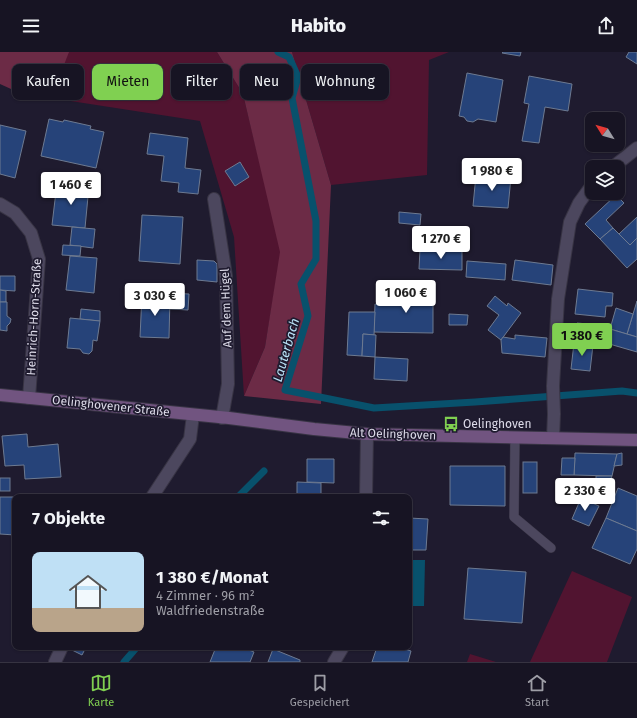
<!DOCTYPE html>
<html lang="de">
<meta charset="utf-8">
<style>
body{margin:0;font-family:"Fira Sans",sans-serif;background:#201d2b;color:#f1f3f6;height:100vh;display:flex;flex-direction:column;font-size:15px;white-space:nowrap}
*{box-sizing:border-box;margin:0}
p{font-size:13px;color:#9e9ea6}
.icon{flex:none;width:22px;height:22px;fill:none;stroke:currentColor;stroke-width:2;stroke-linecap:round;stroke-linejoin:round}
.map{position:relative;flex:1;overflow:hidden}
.panel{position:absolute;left:12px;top:442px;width:400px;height:156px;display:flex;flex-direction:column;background:#171423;border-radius:8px;box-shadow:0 1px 3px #0004,0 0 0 1px #363341}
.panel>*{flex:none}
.hud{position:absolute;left:12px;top:12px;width:400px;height:36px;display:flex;gap:8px}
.needle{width:26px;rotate:307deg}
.fabs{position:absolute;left:585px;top:60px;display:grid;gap:8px}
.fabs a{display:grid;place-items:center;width:40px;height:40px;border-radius:8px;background:#171423;box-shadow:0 1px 3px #0004,0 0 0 1px #363341;font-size:20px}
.price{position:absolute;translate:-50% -34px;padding:0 9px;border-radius:4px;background:#fff;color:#222;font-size:13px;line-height:26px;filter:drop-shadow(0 1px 2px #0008)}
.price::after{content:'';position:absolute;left:50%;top:24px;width:12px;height:9px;margin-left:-6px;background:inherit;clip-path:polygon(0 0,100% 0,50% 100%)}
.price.active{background:#80d051;color:#111}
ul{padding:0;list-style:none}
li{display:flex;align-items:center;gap:12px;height:100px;padding:0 20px}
li span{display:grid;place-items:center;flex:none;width:112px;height:80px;border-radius:8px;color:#555}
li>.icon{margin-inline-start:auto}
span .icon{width:48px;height:48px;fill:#fffc;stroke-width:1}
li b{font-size:17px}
h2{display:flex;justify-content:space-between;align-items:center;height:48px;padding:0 20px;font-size:17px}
.pill{padding:0 14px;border-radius:8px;background:#171423;box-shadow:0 1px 3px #0004,0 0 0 1px #363341;font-size:14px;line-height:36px}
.pill.active{background:#80d051;color:#111}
header{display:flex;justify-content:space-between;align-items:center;height:52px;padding:0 20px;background:#171423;font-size:18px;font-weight:800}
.menu{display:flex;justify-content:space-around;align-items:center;height:56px;border-top:1px solid #363341;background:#171423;font-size:11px;color:#9e9ea6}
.menu a{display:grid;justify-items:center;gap:2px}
.menu .active{color:#80d051}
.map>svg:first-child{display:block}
.green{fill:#511430}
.forest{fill:#6c2b46}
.water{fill:#08516c}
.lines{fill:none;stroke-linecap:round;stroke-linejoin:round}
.stream{stroke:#08516c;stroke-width:7}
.building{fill:#264379;stroke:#6d7a91}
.service-casing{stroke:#383444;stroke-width:10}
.minor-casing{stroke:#383444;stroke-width:14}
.secondary-casing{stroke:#383444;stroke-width:14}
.service{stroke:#4c475e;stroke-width:9}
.minor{stroke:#4c475e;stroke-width:12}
.secondary{stroke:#715480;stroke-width:12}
.labels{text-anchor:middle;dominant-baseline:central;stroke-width:3.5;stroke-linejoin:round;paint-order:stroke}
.street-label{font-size:12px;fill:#dddbe9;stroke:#1f1b2f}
.poi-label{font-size:12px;fill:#dddbe9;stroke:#1f1b2f;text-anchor:start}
.water-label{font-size:13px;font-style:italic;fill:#bbe3f8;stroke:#1f1b2f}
</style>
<header><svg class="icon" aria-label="menu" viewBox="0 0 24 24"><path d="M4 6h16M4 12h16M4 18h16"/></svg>Habito<svg class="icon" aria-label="share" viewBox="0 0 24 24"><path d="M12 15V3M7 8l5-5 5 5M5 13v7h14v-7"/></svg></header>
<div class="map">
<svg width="637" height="610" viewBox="0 0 637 610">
<rect width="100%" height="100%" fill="#1f1b2f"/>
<!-- green -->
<g class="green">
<polygon points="65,0 217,0 243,42 281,199 265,295 244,344 234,185 200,69 51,46"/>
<polygon points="292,0 449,0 429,8 427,123 331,133"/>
<polygon points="572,519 632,545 607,610 530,610"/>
<polygon points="470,602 496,610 467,610"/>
</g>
<!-- forest -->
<g class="forest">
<polygon points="0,0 69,0 51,46 22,42 0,32"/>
<polygon points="217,0 292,0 331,133 321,352 244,344 265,295 280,200 243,42"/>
</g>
<!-- water -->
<polygon class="water" points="410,508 425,508 424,554 409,554"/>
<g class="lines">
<!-- stream -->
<g class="stream">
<polyline points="278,0 289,5 298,25 292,46 316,169 316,207 301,232 308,264 285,338 374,356 475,350 622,339 637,341"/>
<polyline points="238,445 264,419"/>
<polyline points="124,610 137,595"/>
</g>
</g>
<!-- building -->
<g class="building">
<polygon points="503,0 521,0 520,4 502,1"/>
<polygon points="629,0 637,0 637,12 626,5"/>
<polygon points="467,21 503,28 496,70 478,67 473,70 467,69 464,65 459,64"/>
<polygon points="529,24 572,32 568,59 545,55 539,91 522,89 529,52 524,51"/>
<polygon points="49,67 63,70 64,68 91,74 90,77 104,80 96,116 41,104"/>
<polygon points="0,73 26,79 15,126 0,122"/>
<polygon points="150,81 188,86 185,116 201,118 198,142 178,140 179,131 161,129 164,104 147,102"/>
<polygon points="240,110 249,125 235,134 225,119"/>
<polygon points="477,111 492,113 492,124 476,123"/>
<polygon points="476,123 511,125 508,156 473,154"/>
<polygon points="57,131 89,134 85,176 52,173"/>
<polygon points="616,143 624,151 606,168 613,176 600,187 585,172"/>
<polygon points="399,160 421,162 420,173 399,171"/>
<polygon points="142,163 183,165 180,212 139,209"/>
<polygon points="637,165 637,186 630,193 619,182"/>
<polygon points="72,175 95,177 93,196 70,193"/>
<polygon points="613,176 630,193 637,186 637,207 627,216 600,187"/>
<polygon points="63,193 81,194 80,204 62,203"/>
<polygon points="420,197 462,198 462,218 419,217"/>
<polygon points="70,204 97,206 94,241 66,238"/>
<polygon points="197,208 214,209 217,212 217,230 197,228"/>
<polygon points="515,208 553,213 551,233 512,228"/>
<polygon points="467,209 506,212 505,228 466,225"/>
<polygon points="0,224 15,224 15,239 0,238"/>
<polygon points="578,237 613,241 612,254 606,254 605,265 575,262"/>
<polygon points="0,238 6,239 6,250 0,250"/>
<polygon points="389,240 433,241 433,281 374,280 375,252 388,253"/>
<polygon points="169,241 189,242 188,258 170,257 170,244 169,244"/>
<polygon points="142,243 170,244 169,286 140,285"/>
<polygon points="495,244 507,254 508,251 521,261 501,288 488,278 499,263 487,254"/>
<polygon points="637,249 637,285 627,282"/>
<polygon points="0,250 7,250 7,264 11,267 10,271 7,274 7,279 0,278"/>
<polygon points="616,256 633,262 627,282 610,277"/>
<polygon points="81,257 100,259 100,269 80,267"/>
<polygon points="349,260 375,260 374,283 363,282 362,304 347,303"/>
<polygon points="449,262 468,263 467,273 449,273"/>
<polygon points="70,266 100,269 97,289 93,288 92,299 89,302 83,301 80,297 67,296"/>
<polygon points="577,271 588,272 587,284 575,283"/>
<polygon points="588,272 599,273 598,284 587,283"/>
<polygon points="610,277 637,285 637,300 606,291"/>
<polygon points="363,282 376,283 375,305 362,304"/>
<polygon points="515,283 547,286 545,305 502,301 501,288 503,285 515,287"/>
<polygon points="574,291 593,293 590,319 571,317"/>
<polygon points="375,305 408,307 407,329 374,327"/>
<polygon points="27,382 28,395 58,392 61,425 25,427 24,413 5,414 2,384"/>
<polygon points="575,401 617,402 612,424 574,423"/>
<polygon points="622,401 622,413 614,414 617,402"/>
<polygon points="562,406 575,406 574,423 561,423"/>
<polygon points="307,407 334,407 334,431 307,430"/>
<rect x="523" y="410" width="14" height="31"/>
<polygon points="450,414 505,414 505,454 450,453"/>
<polygon points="596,424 612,424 601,449 590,445 596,432"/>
<rect x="0" y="426" width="10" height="13"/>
<polygon points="297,430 321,431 321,445 297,445"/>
<polygon points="618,436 637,444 637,479 606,466"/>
<polygon points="0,445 28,445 15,445 15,483 0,482"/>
<polygon points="581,446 599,454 589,474 572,467"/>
<polygon points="409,466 428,467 426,498 409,498"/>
<polygon points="606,466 637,479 637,497 630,512 592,496"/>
<polygon points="468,516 526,520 522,571 464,567"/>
<polygon points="73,595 86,595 82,603 72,598"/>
<polygon points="216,595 235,595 240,597 241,595 254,600 250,610 210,610"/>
<polygon points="377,595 398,595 411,599 408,610 372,610"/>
<polygon points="273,597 300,608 300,610 268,610"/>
</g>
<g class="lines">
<defs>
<polyline id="service" points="515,385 514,465 551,496"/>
<g id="minor">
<polyline points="613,115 637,96"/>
<polyline points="214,147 226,224 228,332 222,366"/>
<polyline points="0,152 15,161 31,181 39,207 29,346"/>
<polyline points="553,386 554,362 553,334 558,247 570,170 579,151 592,133"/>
<polyline points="152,445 190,387 193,363"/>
<polyline points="366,445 367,382"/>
<polyline points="55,610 62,595"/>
<polyline points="334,610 343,595"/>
</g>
<polyline id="secondary" points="0,343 229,366 314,377 367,382 637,388"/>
</defs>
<!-- service casing -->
<use href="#service" class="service-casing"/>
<!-- minor casing -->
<use href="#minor" class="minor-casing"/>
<!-- secondary casing -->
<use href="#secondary" class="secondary-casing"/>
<!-- service -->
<use href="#service" class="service"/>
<!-- minor -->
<use href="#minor" class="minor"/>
<!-- secondary -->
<use href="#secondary" class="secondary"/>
</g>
<!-- icons -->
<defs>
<symbol id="bus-bare" viewBox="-9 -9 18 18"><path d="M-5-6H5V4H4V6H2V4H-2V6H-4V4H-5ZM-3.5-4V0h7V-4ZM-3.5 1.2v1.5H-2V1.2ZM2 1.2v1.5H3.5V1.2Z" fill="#80d051" stroke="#1f1b2f" stroke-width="2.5" paint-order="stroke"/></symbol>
</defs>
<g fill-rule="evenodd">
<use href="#bus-bare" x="440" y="361" width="22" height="22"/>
</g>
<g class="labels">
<!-- street labels -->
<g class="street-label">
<text transform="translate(226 256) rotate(-92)">Auf dem Hügel</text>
<text transform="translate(34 265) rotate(-87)">Heinrich-Horn-Straße</text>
<text transform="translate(111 354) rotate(6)">Oelinghovener Straße</text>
<text transform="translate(393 382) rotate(2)">Alt Oelinghoven</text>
</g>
<!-- poi labels -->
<g class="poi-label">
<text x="463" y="372">Oelinghoven</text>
</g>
<!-- water labels -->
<g class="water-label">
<text transform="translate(286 298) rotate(-74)">Lauterbach</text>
</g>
</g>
</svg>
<div class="fabs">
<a><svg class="needle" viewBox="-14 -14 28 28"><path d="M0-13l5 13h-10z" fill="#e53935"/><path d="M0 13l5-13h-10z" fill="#9e9ea6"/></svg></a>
<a><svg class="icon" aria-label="layers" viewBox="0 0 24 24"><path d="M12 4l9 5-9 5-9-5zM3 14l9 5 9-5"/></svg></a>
</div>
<b class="price" style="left:492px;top:140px">1 980 €</b>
<b class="price" style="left:71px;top:154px">1 460 €</b>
<b class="price" style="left:441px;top:208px">1 270 €</b>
<b class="price" style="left:406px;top:262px">1 060 €</b>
<b class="price" style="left:155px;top:265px">3 030 €</b>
<b class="price active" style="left:582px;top:305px">1 380 €</b>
<b class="price" style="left:585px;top:460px">2 330 €</b>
<div class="hud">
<a class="pill">Kaufen</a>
<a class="pill active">Mieten</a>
<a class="pill">Filter</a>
<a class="pill">Neu</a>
<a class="pill">Wohnung</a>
</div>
<section class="panel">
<h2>7 Objekte<svg class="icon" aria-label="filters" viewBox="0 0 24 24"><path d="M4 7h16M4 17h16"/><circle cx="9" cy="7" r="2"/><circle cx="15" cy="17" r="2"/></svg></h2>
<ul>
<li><span style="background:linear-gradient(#bfe0f5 70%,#b9a48a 0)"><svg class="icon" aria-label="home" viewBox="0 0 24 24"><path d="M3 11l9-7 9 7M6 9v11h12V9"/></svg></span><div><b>1 380 €/Monat</b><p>4 Zimmer · 96 m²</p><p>Waldfriedenstraße</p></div></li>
</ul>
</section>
</div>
<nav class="menu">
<a class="active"><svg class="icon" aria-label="map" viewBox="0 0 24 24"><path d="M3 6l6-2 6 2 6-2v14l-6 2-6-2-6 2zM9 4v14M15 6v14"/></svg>Karte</a>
<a><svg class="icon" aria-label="saved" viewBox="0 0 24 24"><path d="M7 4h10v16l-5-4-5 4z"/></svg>Gespeichert</a>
<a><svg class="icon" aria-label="home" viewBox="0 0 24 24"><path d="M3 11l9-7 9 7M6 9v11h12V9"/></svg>Start</a>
</nav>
